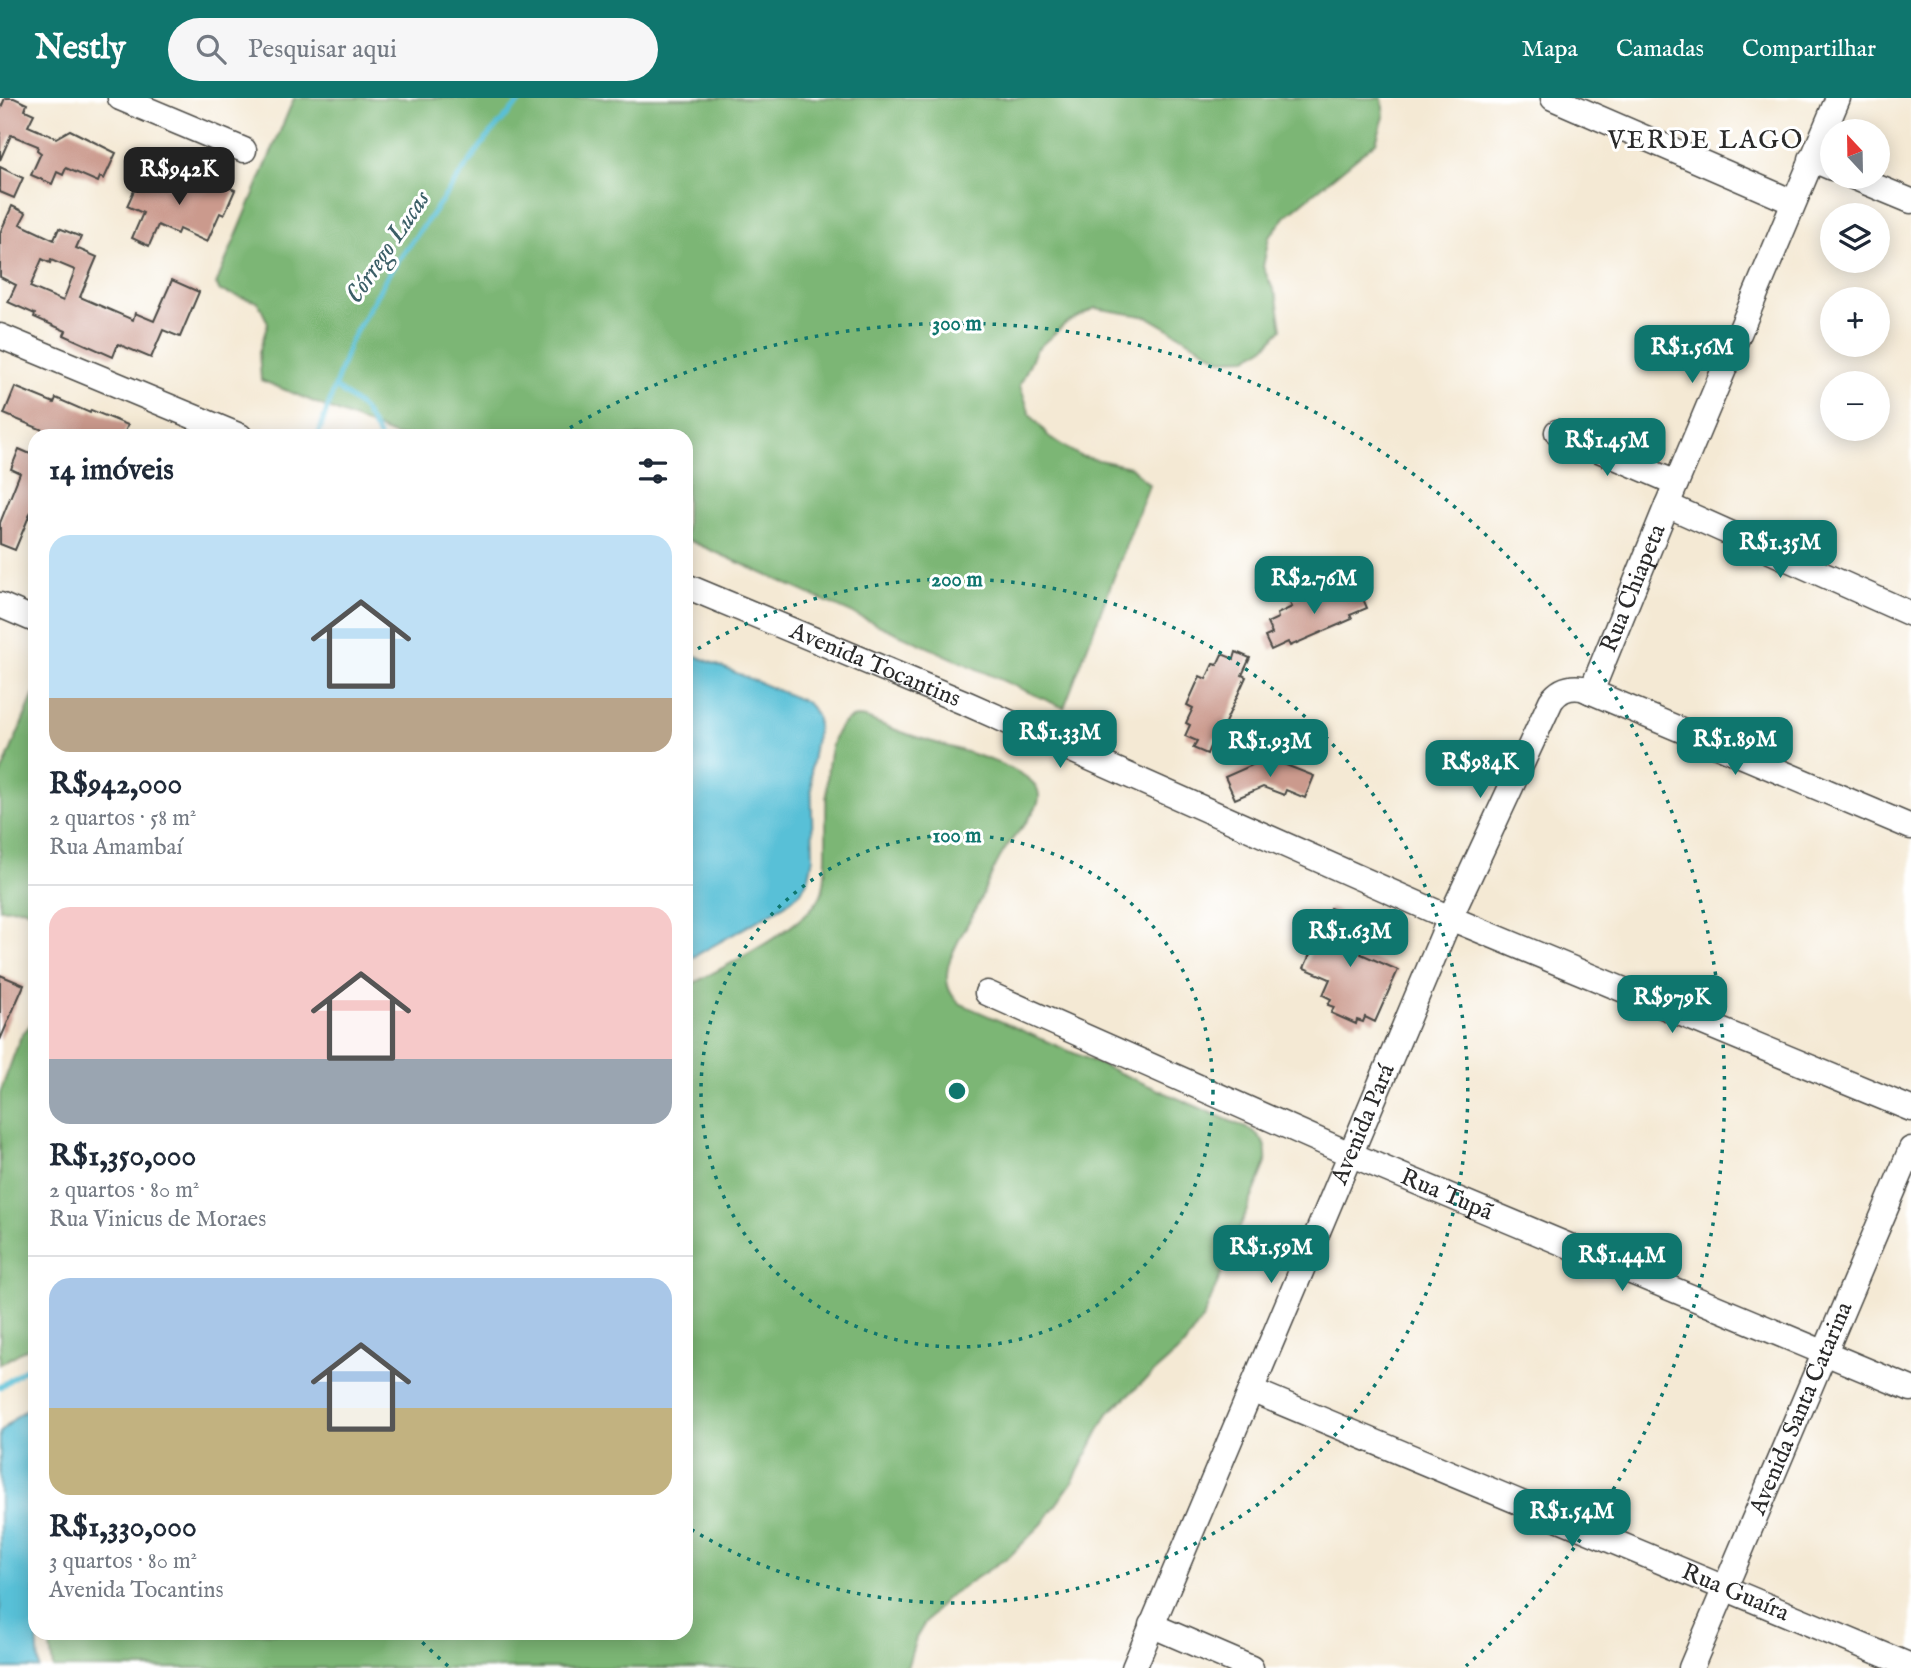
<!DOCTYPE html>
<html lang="pt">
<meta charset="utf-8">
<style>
body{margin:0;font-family:"IM FELL English",serif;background:#f6f6f7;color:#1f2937;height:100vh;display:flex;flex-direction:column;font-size:26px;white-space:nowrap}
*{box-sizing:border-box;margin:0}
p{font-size:23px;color:#747a83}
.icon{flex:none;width:38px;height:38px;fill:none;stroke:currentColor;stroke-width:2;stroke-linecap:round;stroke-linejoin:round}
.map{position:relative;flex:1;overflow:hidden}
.drawer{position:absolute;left:28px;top:331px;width:665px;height:1211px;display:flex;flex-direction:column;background:#fff;border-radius:21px;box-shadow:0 4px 18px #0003}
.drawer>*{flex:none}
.needle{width:46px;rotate:338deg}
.controls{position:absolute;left:1820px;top:21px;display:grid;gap:14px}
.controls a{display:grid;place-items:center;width:70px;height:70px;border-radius:50%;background:#fff;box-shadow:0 4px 18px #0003;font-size:35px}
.price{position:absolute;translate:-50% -60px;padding:0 16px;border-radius:14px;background:#0f766e;color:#fff;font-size:23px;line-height:46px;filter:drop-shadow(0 2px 4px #0008)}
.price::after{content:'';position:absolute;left:50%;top:42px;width:21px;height:16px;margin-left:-10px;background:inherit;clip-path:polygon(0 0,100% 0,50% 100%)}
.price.active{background:#222;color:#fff}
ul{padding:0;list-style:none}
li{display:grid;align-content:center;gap:14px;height:371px;padding:0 21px}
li+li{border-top:2px solid #e0e1e3}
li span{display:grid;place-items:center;height:217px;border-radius:21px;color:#555}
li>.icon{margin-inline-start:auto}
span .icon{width:126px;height:126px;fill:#fffc;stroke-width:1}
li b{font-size:30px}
h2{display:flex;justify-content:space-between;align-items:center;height:84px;padding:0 21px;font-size:30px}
header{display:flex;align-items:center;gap:42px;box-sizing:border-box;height:98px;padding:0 35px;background:#0f766e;color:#fff}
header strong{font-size:33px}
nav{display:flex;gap:38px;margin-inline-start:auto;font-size:24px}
.search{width:490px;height:63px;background:#f6f6f7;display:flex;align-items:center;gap:18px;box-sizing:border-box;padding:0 24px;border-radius:38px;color:#747a83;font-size:26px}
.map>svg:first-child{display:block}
.forest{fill:#7cb675;stroke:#547050;stroke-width:2}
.water{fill:#59c0d7;stroke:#427681;stroke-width:2}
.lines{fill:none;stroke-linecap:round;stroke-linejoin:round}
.stream{stroke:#59c0d7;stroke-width:5}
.building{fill:#cb9a8d;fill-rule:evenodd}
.minor-casing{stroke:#494844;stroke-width:27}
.minor{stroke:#fff;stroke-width:24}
.ring{fill:none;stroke:#0f766e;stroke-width:3.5;stroke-dasharray:3.5 7}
.labels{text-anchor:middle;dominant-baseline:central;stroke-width:6;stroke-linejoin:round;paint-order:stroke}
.street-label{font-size:24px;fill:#2b2b2b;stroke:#fff}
.neighbourhood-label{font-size:26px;letter-spacing:2px;fill:#2b2b2b;stroke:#fff}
.water-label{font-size:26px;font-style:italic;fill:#3b5f67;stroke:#fff}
.centre{fill:#0f766e;stroke:#fff;stroke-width:3.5}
.ring-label{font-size:21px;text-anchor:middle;font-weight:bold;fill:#0f766e;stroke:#fff;stroke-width:6;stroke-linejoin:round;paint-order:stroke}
</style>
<header>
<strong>Nestly</strong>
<div class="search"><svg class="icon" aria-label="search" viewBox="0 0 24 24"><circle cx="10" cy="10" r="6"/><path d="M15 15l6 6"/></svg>Pesquisar aqui</div>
<nav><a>Mapa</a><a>Camadas</a><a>Compartilhar</a></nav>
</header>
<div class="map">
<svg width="1911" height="1570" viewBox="0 0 1911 1570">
<rect width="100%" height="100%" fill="#fff"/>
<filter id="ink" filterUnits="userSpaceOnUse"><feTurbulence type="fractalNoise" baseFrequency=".0143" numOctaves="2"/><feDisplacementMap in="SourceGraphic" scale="14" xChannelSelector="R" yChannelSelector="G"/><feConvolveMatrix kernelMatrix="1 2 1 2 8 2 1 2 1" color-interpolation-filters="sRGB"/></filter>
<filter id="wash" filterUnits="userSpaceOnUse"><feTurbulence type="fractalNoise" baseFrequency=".00686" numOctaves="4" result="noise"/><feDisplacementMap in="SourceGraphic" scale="28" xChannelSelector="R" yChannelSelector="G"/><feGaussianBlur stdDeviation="1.57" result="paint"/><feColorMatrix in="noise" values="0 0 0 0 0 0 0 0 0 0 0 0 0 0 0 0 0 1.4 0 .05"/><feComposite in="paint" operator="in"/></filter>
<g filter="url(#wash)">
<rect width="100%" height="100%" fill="#f4e9d4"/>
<!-- forest -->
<g class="forest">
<polygon points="294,0 1382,0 1384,19 1376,44 1286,118 1269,139 1263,169 1277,200 1282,231 1266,248 1247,260 1221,261 1148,219 1095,210 1066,225 1036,252 1020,287 1030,316 1050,340 1080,358 1131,369 1149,387 1064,610 686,441 686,338 396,338 261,282 259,254 268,225 258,204 220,193 216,186"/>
<polygon points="35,594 35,817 23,810 0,811 0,678"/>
<path d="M857,619l9,1c19,8 39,16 60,22 26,8 91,24 108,44 5,5 6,13 4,19 -7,17 -25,33 -34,48 -11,17 -17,35 -26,53 -12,28 -52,74 -17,100l292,127c12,8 14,19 13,32l-62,153 -21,31 -75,66 -35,68 -31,43 -31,31 -65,43 -23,28 -7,12 -9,30h-854l-5,-35h638v-646c32,-17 121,-60 135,-92 15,-34 -13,-174 36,-178z"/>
<polygon points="35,921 35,1246 0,1266 0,995 21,938"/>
</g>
<!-- water -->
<g class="water">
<polygon points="686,554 806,604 811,609 816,617 818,627 811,670 813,760 809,779 801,794 785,807 686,863"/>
<polygon points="35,1305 35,1535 37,1535 39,1570 0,1570 0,1335 16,1319"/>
</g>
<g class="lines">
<!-- stream -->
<g class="stream">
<polyline points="336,289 363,311 379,338"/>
<polyline points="318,338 350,244 388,177 489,37 523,0"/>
<polyline points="0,1289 35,1264"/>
</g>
</g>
<g id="blocks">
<!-- building -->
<g class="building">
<polygon points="5,0 14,0 27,6 25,12 34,16 28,28 56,40 70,32 116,55 104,81 100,79 98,84 66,70 63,77 57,74 52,86 31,77 41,55 37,52 38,48 11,37 0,62 0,12"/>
<polygon points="0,69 23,80 14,100 0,94"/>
<polygon points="141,77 173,91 205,79 235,92 224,117 220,115 207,144 179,131 177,136 158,127 149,148 132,140 143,115 127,108"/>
<path d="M12,108l14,7 -6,11 34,16 5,-12 22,9 -5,11 21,9 -17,40 53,23 2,-7 19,8 18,-41 27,12 -19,45 -17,-7 -12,28 -33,-14 -5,13 -49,-22 2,-4 -32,-14 1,-3 -27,-12 8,-17 -16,-8v-44zM42,161l8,4 1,-3 24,10 -12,31 -33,-14z"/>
<polygon points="15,289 54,305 56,300 90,315 91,312 128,327 123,338 57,338 4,316"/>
<polygon points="19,351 35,358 35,404 15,452 0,446 0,425 20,375 11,371"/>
<polygon points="1350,488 1355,499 1361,496 1367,510 1350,517 1352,521 1290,548 1288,544 1271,552 1265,539 1272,536 1267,525 1278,520 1277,516 1292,509 1289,503 1319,490 1321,496 1336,489 1338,493"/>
<polygon points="1236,554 1250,560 1242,577 1246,579 1218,640 1214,639 1207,656 1193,650 1197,643 1185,638 1190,627 1186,625 1193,610 1187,607 1200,578 1206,581 1213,566 1217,567 1222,556 1234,561"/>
<polygon points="1268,660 1314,678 1305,700 1286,692 1284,697 1263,689 1235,701 1225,679"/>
<polygon points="1330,810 1373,828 1361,856 1398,872 1375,924 1365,919 1363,924 1357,922 1356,926 1331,915 1334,909 1328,907 1331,901 1323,897 1330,881 1304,870"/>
<polygon points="0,877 24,887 0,942"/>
</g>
</g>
</g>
<g filter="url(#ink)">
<use href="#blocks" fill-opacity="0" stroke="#494844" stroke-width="2"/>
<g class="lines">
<defs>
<g id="minor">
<polyline points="120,0 244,52"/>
<polyline points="1553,0 1793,104"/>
<polyline points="1811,61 1832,70"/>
<polyline points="1853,79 1911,103"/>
<polyline points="0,238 240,338"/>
<polyline points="1557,334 1676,385"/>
<polyline points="1667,407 1911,516"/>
<path id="s1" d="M686,488l282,118 482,214 461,191"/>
<polyline points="0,507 35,522"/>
<path id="s2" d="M1591,594l76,-187 171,-407"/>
<path id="s3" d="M987,895l365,162 559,234"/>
<path id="s4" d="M1251,1292l660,276"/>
<polyline points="1151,1527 1251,1570"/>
<path id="s5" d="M1134,1570l316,-750 101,-217c8,-11 17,-15 31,-13l329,139"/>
<path id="s6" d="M1691,1570l220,-519"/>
</g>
</defs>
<!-- minor casing -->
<use href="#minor" class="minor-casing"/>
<!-- minor -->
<use href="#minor" class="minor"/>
</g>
</g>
<!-- distance rings -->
<g class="ring">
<circle cx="957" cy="993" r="256"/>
<path d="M689 556A512 512 0 1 1 689 1430"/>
<path d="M448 1568A768 768 0 0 1 414 1536M561 335A768 768 0 0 1 1466 1568"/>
</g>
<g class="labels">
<!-- street labels -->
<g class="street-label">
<text stroke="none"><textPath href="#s2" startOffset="112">Rua Chiapeta</textPath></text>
<text stroke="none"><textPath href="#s1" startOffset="205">Avenida Tocantins</textPath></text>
<text stroke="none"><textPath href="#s5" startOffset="590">Avenida Pará</textPath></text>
<text stroke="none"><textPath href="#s3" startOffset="502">Rua Tupã</textPath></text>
<text stroke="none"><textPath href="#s6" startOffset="282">Avenida Santa Catarina</textPath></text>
<text stroke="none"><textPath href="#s4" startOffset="525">Rua Guaíra</textPath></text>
</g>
<!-- neighbourhood labels -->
<g class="neighbourhood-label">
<text x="1706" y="42">VERDE LAGO</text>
</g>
<!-- water labels -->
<g class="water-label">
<text transform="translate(388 149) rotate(-56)">Córrego Lucas</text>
</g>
</g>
<circle cx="957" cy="993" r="10" class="centre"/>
<g class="ring-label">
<text x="957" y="232">300 m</text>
<text x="957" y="488">200 m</text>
<text x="957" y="744">100 m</text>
</g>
</svg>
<div class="controls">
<a><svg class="needle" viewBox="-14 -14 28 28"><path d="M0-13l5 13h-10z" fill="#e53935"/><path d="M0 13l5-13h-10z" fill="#747a83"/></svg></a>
<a><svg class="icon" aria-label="layers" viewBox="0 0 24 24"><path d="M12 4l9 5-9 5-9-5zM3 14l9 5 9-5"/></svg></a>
<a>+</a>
<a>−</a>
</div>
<b class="price active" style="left:179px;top:109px">R$942K</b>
<b class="price" style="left:1692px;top:287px">R$1.56M</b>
<b class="price" style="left:1607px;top:380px">R$1.45M</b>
<b class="price" style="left:1780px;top:482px">R$1.35M</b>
<b class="price" style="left:1314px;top:518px">R$2.76M</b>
<b class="price" style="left:1060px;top:672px">R$1.33M</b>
<b class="price" style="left:1735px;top:679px">R$1.89M</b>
<b class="price" style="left:1270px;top:681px">R$1.93M</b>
<b class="price" style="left:1480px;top:702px">R$984K</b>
<b class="price" style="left:1350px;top:871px">R$1.63M</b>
<b class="price" style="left:1672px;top:937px">R$979K</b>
<b class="price" style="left:1271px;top:1187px">R$1.59M</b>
<b class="price" style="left:1622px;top:1195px">R$1.44M</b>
<b class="price" style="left:1572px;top:1451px">R$1.54M</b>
<section class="drawer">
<h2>14 imóveis<svg class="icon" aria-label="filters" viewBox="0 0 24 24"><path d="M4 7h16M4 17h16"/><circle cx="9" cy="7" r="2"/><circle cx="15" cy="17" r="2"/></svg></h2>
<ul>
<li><span style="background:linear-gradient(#bfe0f5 75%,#b9a48a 0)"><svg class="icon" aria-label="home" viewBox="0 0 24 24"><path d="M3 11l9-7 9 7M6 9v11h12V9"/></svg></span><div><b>R$942,000</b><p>2 quartos · 58 m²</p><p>Rua Amambaí</p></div></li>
<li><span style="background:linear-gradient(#f6c9c9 70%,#9aa5b1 0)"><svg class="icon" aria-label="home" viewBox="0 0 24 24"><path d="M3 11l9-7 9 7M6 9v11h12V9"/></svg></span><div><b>R$1,350,000</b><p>2 quartos · 80 m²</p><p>Rua Vinicus de Moraes</p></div></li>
<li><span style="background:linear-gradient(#a9c7e8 60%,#c2b280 0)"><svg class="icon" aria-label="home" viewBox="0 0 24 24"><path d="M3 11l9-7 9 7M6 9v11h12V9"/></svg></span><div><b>R$1,330,000</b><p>3 quartos · 80 m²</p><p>Avenida Tocantins</p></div></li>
</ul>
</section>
</div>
